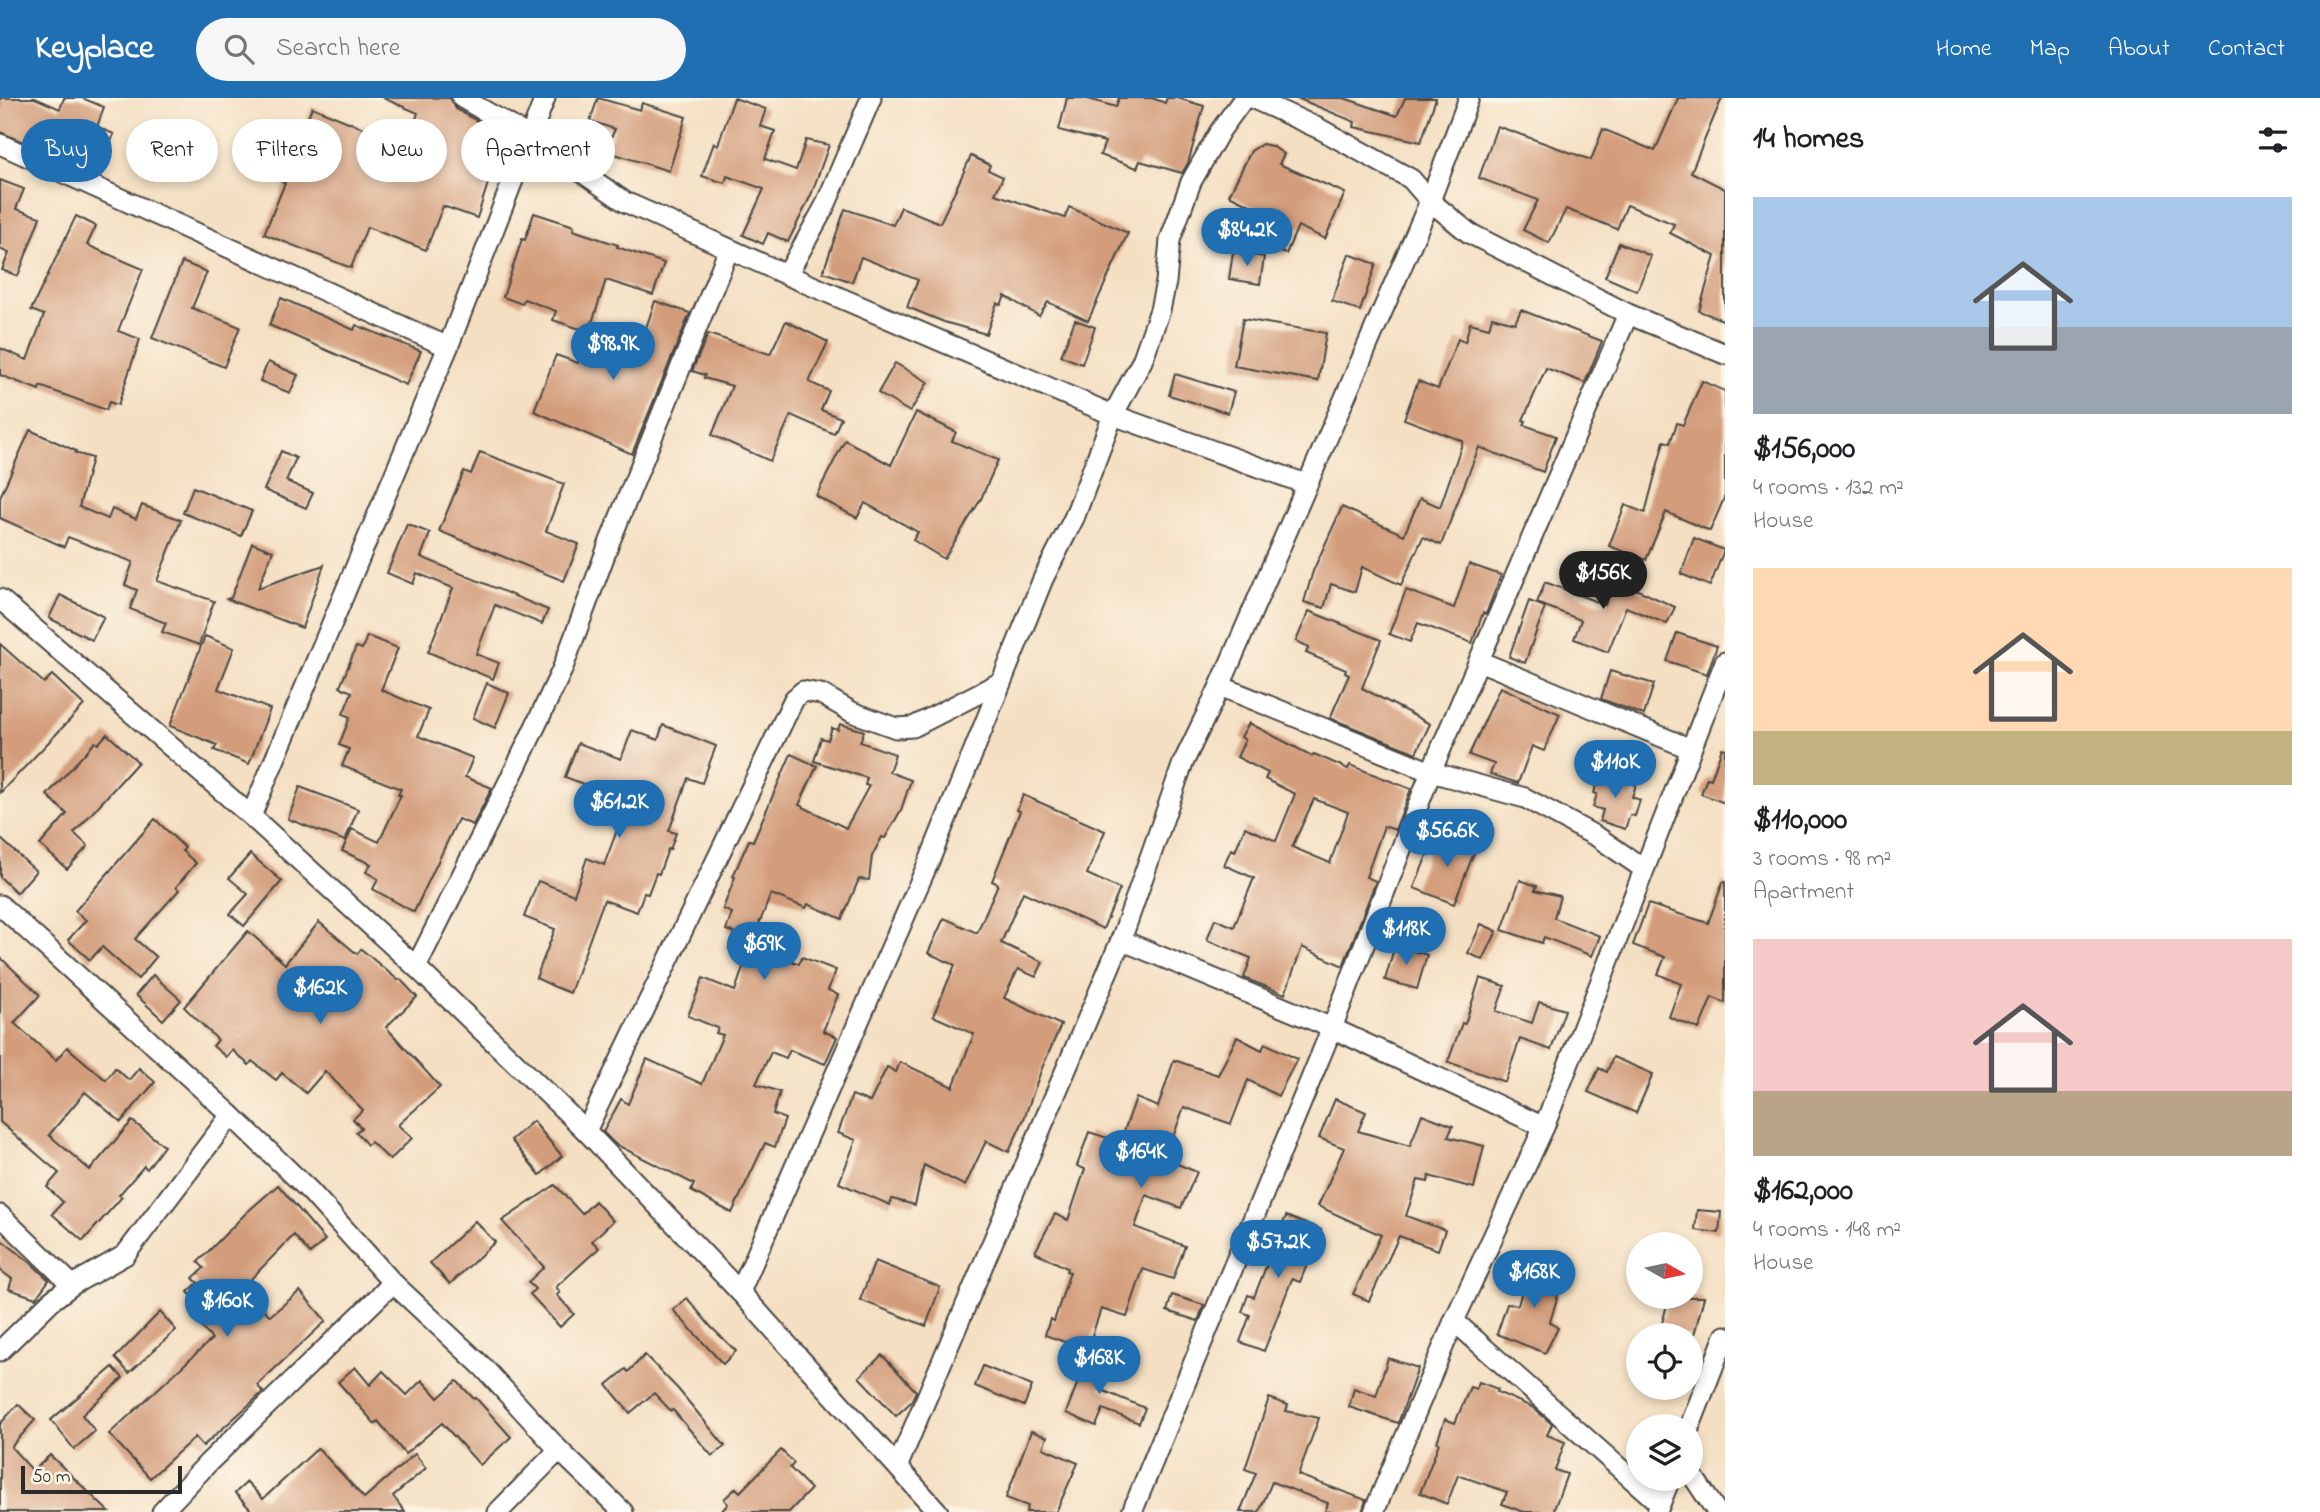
<!DOCTYPE html>
<meta charset="utf-8">
<style>
body{margin:0;font-family:"Indie Flower",sans-serif;background:#f6f6f6;color:#202124;height:100vh;display:flex;flex-direction:column;font-size:26px;white-space:nowrap}
*{box-sizing:border-box;margin:0}
p{font-size:23px;color:#757577}
.icon{flex:none;width:38px;height:38px;fill:none;stroke:currentColor;stroke-width:2;stroke-linecap:round;stroke-linejoin:round}
.map{position:relative;flex:1;overflow:hidden}
.drawer{display:flex;flex-direction:column;background:#fff;width:595px}
.drawer>*{flex:none}
.top-card{position:absolute;left:21px;top:21px;width:665px;height:63px;display:flex;gap:14px}
.needle{width:46px;rotate:99deg}
.fabs{position:absolute;left:1626px;top:1134px;display:grid;gap:14px}
.fabs a{display:grid;place-items:center;width:77px;height:77px;border-radius:50%;background:#fff;box-shadow:0 4px 10px #0003;font-size:35px}
.scale{position:absolute;left:21px;bottom:18px;width:161px;box-sizing:border-box;padding-left:7px;border:4px solid #2b2b2b;border-top:0;font-size:19px;line-height:24px;white-space:nowrap;color:#2b2b2b;-webkit-text-stroke:5px #fcf5e5;paint-order:stroke}
.price{position:absolute;translate:-50% -60px;padding:0 16px;border-radius:24px;background:#1f6fb2;color:#fff;font-size:23px;line-height:46px;filter:drop-shadow(0 2px 4px #0008)}
.price::after{content:'';position:absolute;left:50%;top:42px;width:21px;height:16px;margin-left:-10px;background:inherit;clip-path:polygon(0 0,100% 0,50% 100%)}
.price.current{background:#222;color:#fff}
ul{padding:0;list-style:none}
li{display:grid;align-content:center;gap:14px;height:371px;padding:0 28px}
li span{display:grid;place-items:center;height:217px;border-radius:0px;color:#555}
li>.icon{margin-inline-start:auto}
span .icon{width:126px;height:126px;fill:#fffc;stroke-width:1}
li b{font-size:30px}
h2{display:flex;justify-content:space-between;align-items:center;height:84px;padding:0 28px;font-size:30px}
.chip{padding:0 24px;border-radius:32px;background:#fff;box-shadow:0 4px 10px #0003;font-size:24px;line-height:63px}
.chip.current{background:#1f6fb2;color:#fff}
header{display:flex;align-items:center;gap:42px;box-sizing:border-box;height:98px;padding:0 35px;background:#1f6fb2;color:#fff}
header strong{font-size:33px}
nav{display:flex;gap:38px;margin-inline-start:auto;font-size:24px}
.search{width:490px;height:63px;background:#f6f6f6;display:flex;align-items:center;gap:18px;box-sizing:border-box;padding:0 24px;border-radius:38px;color:#757577;font-size:26px}
main{display:flex;flex:1;min-height:0}
.map>svg:first-child{display:block}
.building{fill:#d39d7c;fill-rule:evenodd}
.lines{fill:none;stroke-linecap:round;stroke-linejoin:round}
.street-casing{stroke:#494642;stroke-width:23}
.street{stroke:#fff;stroke-width:19}
</style>
<header>
<strong>Keyplace</strong>
<div class="search"><svg class="icon" aria-label="search" viewBox="0 0 24 24"><circle cx="10" cy="10" r="6"/><path d="M15 15l6 6"/></svg>Search here</div>
<nav><a>Home</a><a>Map</a><a>About</a><a>Contact</a></nav>
</header>
<main>
<div class="map">
<svg width="1725" height="1414" viewBox="0 0 1725 1414">
<rect width="100%" height="100%" fill="#fcf5e5"/>
<filter id="ink" filterUnits="userSpaceOnUse"><feTurbulence type="fractalNoise" baseFrequency=".0143" numOctaves="2"/><feDisplacementMap in="SourceGraphic" scale="14" xChannelSelector="R" yChannelSelector="G"/><feConvolveMatrix kernelMatrix="1 2 1 2 8 2 1 2 1" color-interpolation-filters="sRGB"/></filter>
<filter id="wash" filterUnits="userSpaceOnUse"><feTurbulence type="fractalNoise" baseFrequency=".00686" numOctaves="4" result="noise"/><feDisplacementMap in="SourceGraphic" scale="28" xChannelSelector="R" yChannelSelector="G"/><feGaussianBlur stdDeviation="1.57" result="paint"/><feColorMatrix in="noise" values="0 0 0 0 0 0 0 0 0 0 0 0 0 0 0 0 0 1.4 0 .05"/><feComposite in="paint" operator="in"/></filter>
<g filter="url(#wash)">
<rect width="100%" height="100%" fill="#f4dfc2"/>
<g id="blocks">
<!-- building -->
<g class="building">
<polygon points="0,0 35,0 60,11 64,0 82,0 104,9 97,29 114,36 103,62 98,60 92,74 0,34"/>
<polygon points="383,0 450,0 456,11 500,36 484,81 489,82 477,120 443,108 426,152 367,129 351,170 264,136 285,85 282,84 286,72 312,9 406,48 418,15"/>
<polygon points="598,0 640,12 642,5 686,19 669,73 605,53 615,31 590,23"/>
<polygon points="734,0 766,11 760,28 775,33 765,61 796,72 806,42 829,47 811,97 788,144 768,135 763,146 743,137 764,91 727,78 725,85 702,78 714,45 718,47"/>
<polygon points="1067,0 1085,0 1116,9 1119,0 1152,0 1165,5 1167,0 1177,0 1204,8 1188,65 1182,75 1140,63 1137,70 1100,57 1105,44 1059,32"/>
<polygon points="1297,0 1344,0 1397,18 1405,0 1436,0 1421,44 1354,29 1355,24"/>
<polygon points="1678,0 1722,0 1691,74 1725,91 1725,223 1699,213 1715,158 1670,135 1674,126 1627,107 1617,131 1566,111 1549,145 1523,132 1538,102 1479,80 1497,28 1591,62 1603,31 1655,53"/>
<polygon points="1262,46 1272,48 1284,56 1279,66 1345,95 1325,141 1298,128 1286,156 1260,146 1271,117 1229,97 1251,53"/>
<polygon points="971,58 990,67 988,72 1003,79 995,96 1065,120 1069,109 1128,135 1088,223 1048,204 1039,218 1005,198 1001,207 997,205 986,236 944,224 907,209 918,182 861,159 852,184 823,174 845,111 893,127 901,109 940,125"/>
<polygon points="0,82 24,91 16,111 40,119 18,178 2,172 9,155 0,151"/>
<polygon points="534,115 574,128 573,132 618,147 617,149 664,165 653,197 606,182 589,234 553,222 556,213 524,201 522,206 503,199 522,141 525,142"/>
<polygon points="76,118 96,128 87,147 143,171 118,233 140,241 118,307 109,304 106,312 40,288 39,292 0,277 0,250 27,262 44,217 31,212"/>
<polygon points="1619,145 1651,158 1637,193 1605,179"/>
<polygon points="1233,154 1264,159 1260,186 1229,181"/>
<polygon points="1349,156 1376,166 1360,213 1332,203"/>
<polygon points="182,164 207,174 192,210 240,229 224,269 152,240"/>
<polygon points="281,200 354,232 356,227 421,253 406,287 269,227"/>
<polygon points="655,203 690,215 632,356 534,313 556,257 578,265 589,237 637,257"/>
<polygon points="1521,212 1602,243 1585,285 1546,270 1523,322 1526,323 1524,327 1556,338 1543,374 1479,349 1441,447 1423,439 1401,487 1362,469 1355,494 1331,486 1324,510 1304,504 1313,473 1342,409 1404,437 1420,400 1440,409 1463,343 1404,321 1418,283 1438,291 1458,241 1465,244 1470,225 1489,230 1492,219 1515,225"/>
<polygon points="1243,221 1326,235 1318,283 1234,268"/>
<polygon points="1075,222 1095,229 1082,266 1061,258"/>
<polygon points="786,223 828,244 809,284 829,293 821,312 841,320 834,336 791,317 770,363 712,337 732,288 704,280 705,277 692,273 708,236 770,256"/>
<polygon points="268,264 298,277 290,295 260,283"/>
<polygon points="895,265 928,284 910,314 878,295"/>
<polygon points="1175,276 1234,294 1228,315 1169,297"/>
<polygon points="1702,283 1725,293 1725,398 1710,433 1666,414 1646,462 1609,448 1625,407 1645,415 1664,343 1670,345 1677,325 1683,327"/>
<polygon points="916,314 956,334 952,343 998,362 981,401 944,461 913,442 918,434 865,405 857,420 816,398 845,342 891,367"/>
<polygon points="30,332 76,353 75,355 92,360 79,409 108,421 112,411 136,421 142,407 181,422 157,483 214,503 199,547 162,534 166,525 130,511 137,492 125,487 133,464 68,439 64,449 0,420 0,399"/>
<polygon points="281,353 296,360 286,383 313,395 306,410 264,392"/>
<polygon points="480,354 564,386 546,433 579,446 564,483 439,433 464,373 471,376"/>
<polygon points="193,389 252,413 241,438 183,415"/>
<polygon points="407,426 430,435 421,459 548,512 542,526 495,507 476,556 499,565 493,581 428,554 453,490 417,475 413,486 387,475"/>
<polygon points="1694,440 1724,452 1710,488 1681,476"/>
<polygon points="252,445 273,453 258,490 324,467 302,530 227,501 231,500"/>
<polygon points="1469,466 1501,477 1486,516 1483,515 1472,545 1418,525 1410,544 1389,536 1406,492 1454,510"/>
<polygon points="1614,481 1675,509 1667,526 1626,509 1608,554 1574,541 1581,522 1537,505 1545,484 1605,507"/>
<polygon points="60,497 104,519 92,542 49,520"/>
<polygon points="1529,503 1545,509 1525,565 1509,559"/>
<polygon points="1309,513 1381,542 1362,590 1430,626 1416,655 1330,620 1349,577 1345,575 1346,572 1306,555 1309,549 1296,543"/>
<polygon points="1677,535 1717,548 1707,576 1667,563"/>
<polygon points="205,538 234,550 218,591 270,611 249,666 214,652 217,647 170,628"/>
<polygon points="367,538 398,550 381,592 429,612 418,638 473,660 465,679 492,690 473,727 458,721 414,814 373,791 378,781 366,774 371,766 342,753 352,731 379,744 401,697 398,697 401,691 342,668 349,651 339,647 350,619 343,616 352,594 340,589 356,549 362,551"/>
<polygon points="0,546 44,585 52,577 84,607 0,695"/>
<polygon points="1610,573 1654,586 1644,617 1601,601"/>
<polygon points="487,585 509,595 495,630 473,620"/>
<polygon points="1500,589 1560,616 1544,653 1532,648 1518,685 1490,676 1494,666 1469,657"/>
<path d="M1249,625l63,33 2,-2 34,15 2,-4 61,24 -16,41 -11,-4 -18,51 10,4 -33,85 -41,-19 -17,47 -41,-16 7,-20 -44,-18 8,-21 19,8 20,-49 -30,-13 7,-16 4,2 10,-24 31,14 19,-47 -30,-15 3,-6 -31,-16 8,-17 -4,-3zM1314,701l34,13 -18,51 -38,-16z"/>
<polygon points="840,626 864,633 860,644 895,656 889,674 911,682 901,712 885,740 882,739 872,758 869,782 859,781 842,821 808,806 806,810 771,796 751,846 799,866 802,859 836,872 828,892 838,897 823,933 837,939 825,966 790,952 786,960 771,954 756,986 780,994 773,1016 785,1021 775,1049 765,1045 732,1115 691,1093 694,1086 615,1046 603,1034 621,1001 628,1006 647,961 702,986 723,937 716,935 718,930 688,918 703,880 735,893 749,852 747,858 729,851 735,835 726,832 732,815 723,811 735,779 733,778 749,742 753,743 791,656 817,668 799,707 846,730 869,688 865,687 867,680 814,663 821,640 828,642 832,630 838,632"/>
<polygon points="663,627 716,648 702,685 688,680 669,733 676,735 670,752 668,751 659,776 656,775 648,796 644,795 637,814 604,802 570,895 555,889 536,880 555,831 524,819 538,783 574,797 587,760 604,767 628,703 565,679 578,645 621,661 632,632 658,642"/>
<polygon points="107,636 138,664 74,735 88,748 67,771 40,747 67,716 47,697 95,644 98,646"/>
<polygon points="1722,650 1725,651 1725,705 1701,696 1707,680 1711,681"/>
<polygon points="1601,673 1636,687 1632,699 1640,702 1635,718 1630,717 1625,731 1600,723 1603,712 1593,709 1597,696 1594,695"/>
<polygon points="300,689 358,711 345,743 288,721"/>
<polygon points="1023,697 1105,733 1087,776 1120,791 1103,831 1023,794 1001,845 1043,864 1036,879 1018,871 1004,900 1061,927 1042,970 1024,1021 1009,1054 986,1043 965,1088 924,1067 915,1107 892,1101 890,1107 839,1085 856,1042 838,1035 852,997 870,1004 887,969 896,974 900,964 953,989 974,936 933,918 955,867 928,855 944,820 977,835 998,786 992,783 1020,713 1017,712"/>
<polygon points="155,721 185,750 182,753 196,765 176,789 179,792 135,841 156,859 138,881 102,849 90,862 68,842 86,822 75,813"/>
<polygon points="1464,733 1480,739 1454,806 1414,790 1431,747 1454,757"/>
<polygon points="0,740 36,773 17,795 0,779"/>
<polygon points="250,756 282,783 244,828 230,816 248,796 229,780"/>
<polygon points="1520,782 1537,788 1535,792 1560,798 1554,820 1600,838 1592,858 1544,839 1542,845 1502,832"/>
<polygon points="1723,784 1725,784 1725,905 1712,899 1699,931 1669,919 1681,886 1658,876 1665,859 1633,847 1648,806 1708,825"/>
<polygon points="319,824 357,856 361,851 398,882 400,881 417,899 386,929 440,989 398,1027 412,1040 390,1062 371,1044 367,1047 356,1034 361,1030 353,1021 363,1012 325,973 306,995 282,975 276,982 252,963 249,967 232,952 226,959 213,948 218,942 184,909 248,833 285,866"/>
<polygon points="1481,826 1497,833 1483,862 1468,855"/>
<polygon points="1395,847 1427,857 1417,891 1385,882"/>
<polygon points="0,859 40,897 14,925 56,962 67,949 106,982 115,970 129,982 139,970 155,984 121,1024 85,994 49,1037 90,1072 132,1023 164,1048 147,1071 144,1068 119,1097 122,1099 83,1143 52,1116 63,1104 47,1089 59,1075 0,1024"/>
<polygon points="153,877 181,902 163,922 136,897"/>
<polygon points="1480,880 1505,888 1496,913 1532,925 1539,904 1565,912 1551,952 1520,941 1505,984 1448,964 1462,925 1465,926"/>
<polygon points="1237,939 1262,952 1265,945 1297,961 1278,998 1248,982 1231,1026 1184,1009 1165,1061 1197,1074 1181,1110 1146,1097 1135,1129 1185,1148 1173,1181 1143,1171 1127,1219 1101,1211 1087,1252 1045,1237 1050,1221 1054,1223 1070,1174 1066,1173 1067,1170 1035,1154 1055,1116 1068,1122 1085,1071 1077,1068 1089,1034 1120,1044 1136,1000 1158,1009 1174,962 1218,977"/>
<polygon points="1613,959 1653,976 1636,1015 1588,994 1599,970 1607,974"/>
<polygon points="1335,1001 1366,1014 1358,1033 1410,1048 1422,1016 1453,1028 1448,1039 1484,1048 1474,1090 1429,1078 1428,1084 1418,1082 1406,1118 1445,1132 1438,1152 1399,1138 1369,1203 1353,1196 1381,1137 1318,1108 1344,1050 1319,1040"/>
<polygon points="533,1023 562,1058 540,1077 511,1042"/>
<polygon points="278,1087 325,1142 310,1156 294,1137 243,1189 270,1218 300,1193 326,1223 257,1287 263,1294 261,1296 203,1348 195,1339 150,1380 109,1336 212,1241 192,1218 202,1209 188,1194 198,1185 193,1180 204,1170 198,1164 246,1115"/>
<polygon points="555,1087 582,1116 595,1103 613,1123 592,1143 599,1150 556,1189 560,1194 557,1197 574,1216 560,1229 530,1196 535,1191 528,1184 544,1169 502,1123"/>
<polygon points="1697,1112 1721,1114 1719,1135 1695,1132"/>
<polygon points="1286,1118 1321,1132 1300,1184 1292,1181 1264,1253 1240,1244 1250,1217 1242,1214 1248,1197 1254,1199"/>
<polygon points="475,1123 495,1144 450,1186 430,1165"/>
<polygon points="0,1141 30,1164 49,1182 36,1200 9,1191 12,1181 0,1172"/>
<polygon points="875,1163 940,1189 926,1228 860,1202"/>
<polygon points="1530,1166 1564,1177 1550,1224 1558,1230 1545,1255 1497,1236 1507,1206 1518,1207"/>
<polygon points="1172,1197 1204,1207 1198,1223 1167,1213"/>
<polygon points="1669,1199 1704,1199 1694,1237 1659,1237"/>
<polygon points="687,1200 711,1229 736,1253 723,1266 673,1212"/>
<polygon points="160,1214 176,1232 129,1275 115,1260"/>
<polygon points="1089,1255 1107,1261 1099,1291 1145,1310 1139,1325 1103,1311 1096,1328 1066,1315"/>
<polygon points="645,1257 678,1291 725,1348 712,1358 673,1312 671,1313 654,1295 630,1315 607,1287 626,1271 628,1274"/>
<polygon points="882,1257 916,1293 911,1304 896,1318 859,1279"/>
<polygon points="1388,1260 1418,1270 1398,1325 1349,1309 1354,1290 1376,1298"/>
<polygon points="983,1268 1032,1288 1024,1308 975,1288"/>
<polygon points="113,1269 123,1280 82,1317 95,1333 74,1351 51,1322"/>
<polygon points="355,1269 370,1287 383,1273 407,1297 422,1282 438,1300 457,1283 474,1301 476,1300 511,1339 480,1367 442,1325 405,1356 378,1323 375,1326 338,1284"/>
<polygon points="1479,1284 1498,1291 1497,1294 1532,1309 1552,1326 1547,1337 1565,1344 1555,1372 1567,1376 1553,1414 1524,1414 1502,1406 1507,1394 1458,1377 1447,1406 1420,1395 1439,1345 1437,1344 1445,1321 1455,1325 1470,1289 1476,1291"/>
<polygon points="1269,1300 1288,1307 1286,1313 1319,1320 1298,1377 1366,1402 1362,1414 1325,1414 1328,1405 1272,1384 1259,1414 1240,1414 1256,1375 1245,1371"/>
<polygon points="18,1306 35,1322 11,1349 33,1373 50,1357 109,1414 0,1414 0,1326"/>
<polygon points="1031,1333 1047,1339 1043,1350 1078,1365 1056,1414 1026,1414 1028,1408 1006,1400"/>
<polygon points="318,1350 364,1400 415,1356 426,1370 393,1398 405,1414 250,1414 252,1413 235,1395 247,1384 263,1401"/>
<polygon points="781,1352 794,1365 790,1370 811,1391 789,1414 721,1414 728,1406 724,1401 736,1390 740,1394"/>
</g>
</g>
</g>
<g filter="url(#ink)">
<use href="#blocks" fill-opacity="0" stroke="#494642" stroke-width="2"/>
<g class="lines">
<defs>
<g id="street">
<polyline points="462,0 532,40 625,104 650,115 787,177 1113,317 1306,386"/>
<polyline points="1252,0 1320,31 1411,81 1430,103 1469,135 1628,216 1725,256"/>
<polyline points="0,46 448,249"/>
<polyline points="787,177 825,108 871,0"/>
<polyline points="0,501 251,718 416,869 586,1033 740,1194 938,1414"/>
<polyline points="1479,563 1691,651"/>
<polyline points="1220,588 1431,674 1525,700 1599,740 1644,771"/>
<polyline points="251,718 448,249 545,0"/>
<polyline points="0,807 231,1017 310,1093 393,1185 483,1269 559,1352 623,1414"/>
<polyline points="1121,842 1332,930 1544,1029"/>
<polyline points="416,869 517,667 562,572 610,443 729,151"/>
<polyline points="586,1033 794,601 803,593 821,596 852,614 896,630 913,629 1001,584"/>
<polyline points="0,1117 72,1187"/>
<polyline points="740,1194 930,761 1043,481 1074,420 1113,317 1142,263 1160,212 1166,184 1170,142 1191,84 1220,33 1244,0"/>
<polyline points="1454,1223 1660,1406 1657,1414"/>
<polyline points="0,1253 51,1203 72,1187 125,1157 231,1017"/>
<polyline points="1690,1328 1725,1238"/>
<polyline points="898,1367 1121,842 1183,665 1220,588 1430,103 1469,0"/>
<polyline points="1690,1374 1717,1414"/>
<polyline points="1660,1406 1670,1381"/>
<polyline points="162,1414 208,1365 393,1185"/>
<polyline points="498,1414 559,1352"/>
<polyline points="1132,1414 1332,930 1431,674 1628,216"/>
<polyline points="1374,1414 1454,1223 1544,1029 1725,564"/>
</g>
</defs>
<!-- street casing -->
<use href="#street" class="street-casing"/>
<!-- street -->
<use href="#street" class="street"/>
</g>
</g>
</svg>
<div class="fabs">
<a><svg class="needle" viewBox="-14 -14 28 28"><path d="M0-13l5 13h-10z" fill="#e53935"/><path d="M0 13l5-13h-10z" fill="#757577"/></svg></a>
<a><svg class="icon" aria-label="locate" viewBox="0 0 24 24"><circle cx="12" cy="12" r="6"/><path d="M12 2v4M12 18v4M2 12h4M18 12h4"/></svg></a>
<a><svg class="icon" aria-label="layers" viewBox="0 0 24 24"><path d="M12 4l9 5-9 5-9-5zM3 14l9 5 9-5"/></svg></a>
</div>
<div class="scale">50 m</div>
<b class="price" style="left:1247px;top:170px">$84.2K</b>
<b class="price" style="left:613px;top:284px">$98.9K</b>
<b class="price current" style="left:1603px;top:513px">$156K</b>
<b class="price" style="left:1615px;top:702px">$110K</b>
<b class="price" style="left:619px;top:742px">$61.2K</b>
<b class="price" style="left:1447px;top:771px">$56.6K</b>
<b class="price" style="left:1406px;top:869px">$118K</b>
<b class="price" style="left:764px;top:884px">$69K</b>
<b class="price" style="left:320px;top:928px">$162K</b>
<b class="price" style="left:1141px;top:1092px">$164K</b>
<b class="price" style="left:1278px;top:1182px">$57.2K</b>
<b class="price" style="left:1534px;top:1212px">$168K</b>
<b class="price" style="left:227px;top:1241px">$160K</b>
<b class="price" style="left:1099px;top:1298px">$168K</b>
<div class="top-card">
<a class="chip current">Buy</a>
<a class="chip">Rent</a>
<a class="chip">Filters</a>
<a class="chip">New</a>
<a class="chip">Apartment</a>
</div>
</div>
<section class="drawer">
<h2>14 homes<svg class="icon" aria-label="filters" viewBox="0 0 24 24"><path d="M4 7h16M4 17h16"/><circle cx="9" cy="7" r="2"/><circle cx="15" cy="17" r="2"/></svg></h2>
<ul>
<li><span style="background:linear-gradient(#a9c7e8 60%,#9aa5b1 0)"><svg class="icon" aria-label="home" viewBox="0 0 24 24"><path d="M3 11l9-7 9 7M6 9v11h12V9"/></svg></span><div><b>$156,000</b><p>4 rooms · 132 m²</p><p>House</p></div></li>
<li><span style="background:linear-gradient(#ffd9b3 75%,#c2b280 0)"><svg class="icon" aria-label="home" viewBox="0 0 24 24"><path d="M3 11l9-7 9 7M6 9v11h12V9"/></svg></span><div><b>$110,000</b><p>3 rooms · 98 m²</p><p>Apartment</p></div></li>
<li><span style="background:linear-gradient(#f6c9c9 70%,#b9a48a 0)"><svg class="icon" aria-label="home" viewBox="0 0 24 24"><path d="M3 11l9-7 9 7M6 9v11h12V9"/></svg></span><div><b>$162,000</b><p>4 rooms · 148 m²</p><p>House</p></div></li>
</ul>
</section>
</main>
